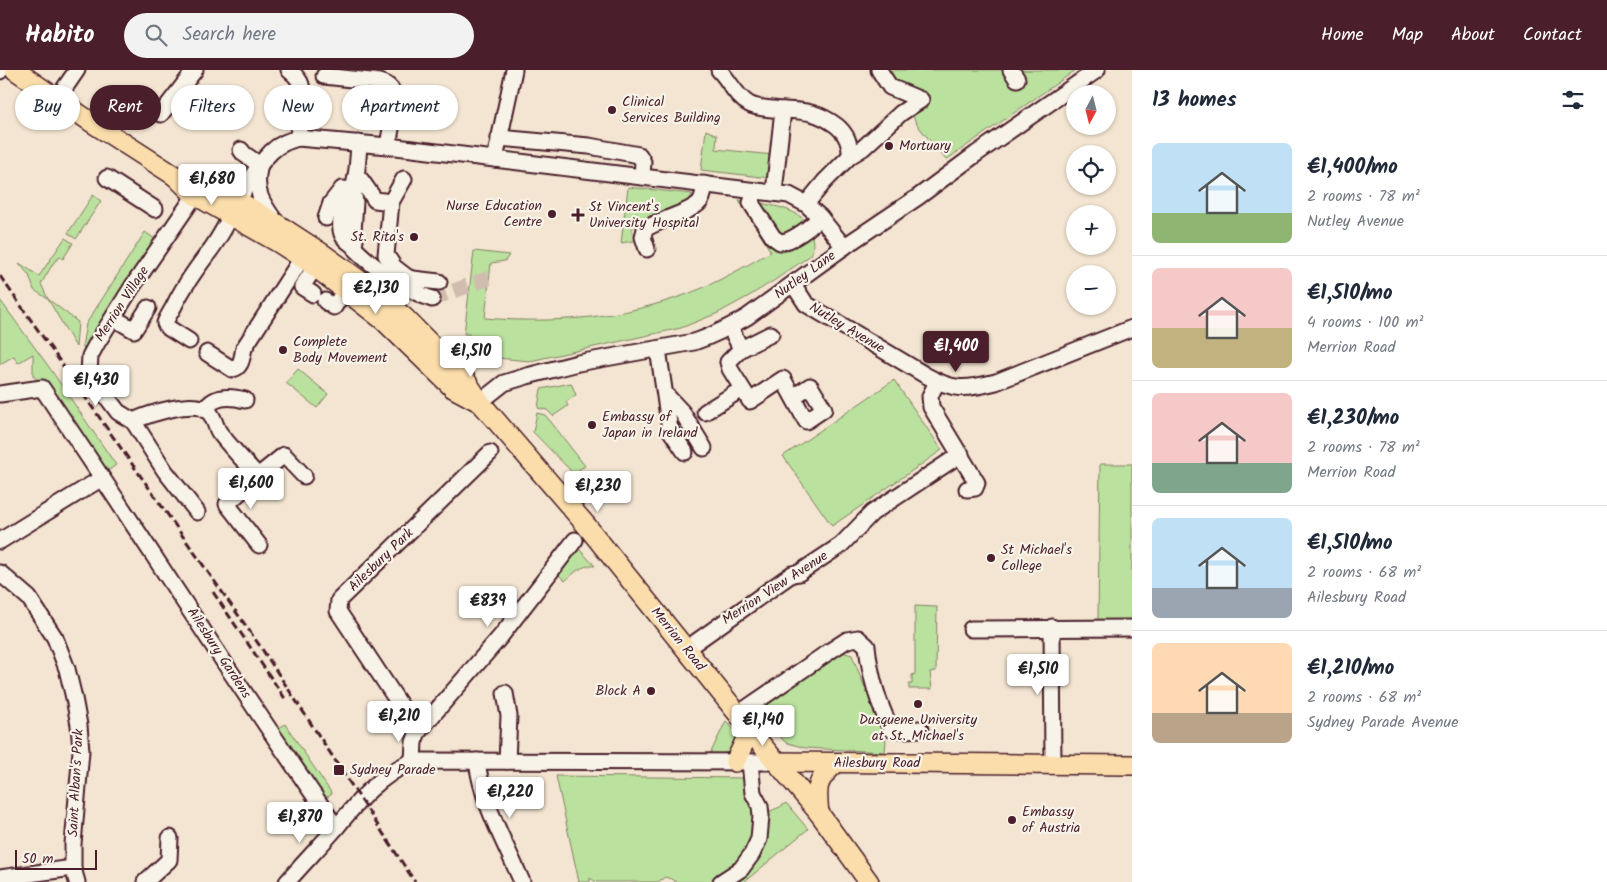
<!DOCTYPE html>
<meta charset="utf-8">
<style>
body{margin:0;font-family:Kalam,sans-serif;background:#f2f2f3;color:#1f2937;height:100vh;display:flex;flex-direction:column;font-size:19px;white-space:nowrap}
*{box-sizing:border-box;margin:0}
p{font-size:16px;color:#747a83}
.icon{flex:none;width:28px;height:28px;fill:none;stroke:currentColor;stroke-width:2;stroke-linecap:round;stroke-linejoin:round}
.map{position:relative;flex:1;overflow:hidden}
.panel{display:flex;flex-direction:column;background:#fff;width:475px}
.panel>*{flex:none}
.top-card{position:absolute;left:15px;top:15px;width:475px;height:45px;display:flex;gap:10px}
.needle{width:32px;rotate:187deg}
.buttons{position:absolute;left:1066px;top:15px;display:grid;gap:10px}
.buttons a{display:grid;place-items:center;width:50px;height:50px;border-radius:50%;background:#fff;box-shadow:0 1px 4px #0004;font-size:25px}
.scale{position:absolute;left:15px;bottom:12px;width:82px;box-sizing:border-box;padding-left:5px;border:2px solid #4a1f2b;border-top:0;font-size:14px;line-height:18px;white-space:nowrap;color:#4a1f2b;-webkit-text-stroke:4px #f7f3e8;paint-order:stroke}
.price{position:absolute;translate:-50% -42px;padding:0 11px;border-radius:5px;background:#fff;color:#222;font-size:16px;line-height:32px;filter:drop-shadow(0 1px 2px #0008)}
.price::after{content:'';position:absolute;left:50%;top:30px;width:15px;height:11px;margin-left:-8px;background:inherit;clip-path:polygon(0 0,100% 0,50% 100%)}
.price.on{background:#4a1f2b;color:#fff}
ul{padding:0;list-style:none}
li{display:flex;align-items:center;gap:15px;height:125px;padding:0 20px}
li+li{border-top:1px solid #e0e1e3}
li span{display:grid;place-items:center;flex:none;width:140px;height:100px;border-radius:8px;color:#555}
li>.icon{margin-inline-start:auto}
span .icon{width:60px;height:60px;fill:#fffc;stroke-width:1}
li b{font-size:21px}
h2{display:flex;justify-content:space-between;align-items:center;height:60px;padding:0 20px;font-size:21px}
.pill{padding:0 18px;border-radius:22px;background:#fff;box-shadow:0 1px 4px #0004;font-size:18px;line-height:45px}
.pill.on{background:#4a1f2b;color:#fff}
header{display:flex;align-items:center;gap:30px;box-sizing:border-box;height:70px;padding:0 25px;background:#4a1f2b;color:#fff}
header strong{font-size:24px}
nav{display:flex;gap:28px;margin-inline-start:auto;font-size:18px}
.search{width:350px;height:45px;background:#f2f2f3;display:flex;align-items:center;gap:12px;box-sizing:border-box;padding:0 18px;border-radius:28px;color:#747a83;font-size:19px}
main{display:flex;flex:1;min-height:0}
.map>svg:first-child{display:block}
.green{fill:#bae19d;stroke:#828064}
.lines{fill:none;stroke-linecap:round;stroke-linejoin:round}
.minor-tunnel{stroke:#d1bdb0;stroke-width:15;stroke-dasharray:15 8;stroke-linecap:butt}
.minor-casing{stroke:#4a1f2b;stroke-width:19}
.major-casing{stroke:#4a1f2b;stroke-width:22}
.minor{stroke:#f7f3e8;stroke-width:15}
.major{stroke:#fbddab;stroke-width:19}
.rail{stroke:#4a1f2b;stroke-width:3;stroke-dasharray:8 4;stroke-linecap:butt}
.poi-dot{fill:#4a1f2b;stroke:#f7f3e8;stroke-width:2}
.labels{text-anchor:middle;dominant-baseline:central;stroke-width:4.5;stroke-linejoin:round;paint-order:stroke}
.poi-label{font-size:14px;fill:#4a1f2b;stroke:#f7f3e8;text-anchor:start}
.street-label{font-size:14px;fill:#4a1f2b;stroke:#f7f3e8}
</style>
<header>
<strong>Habito</strong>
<div class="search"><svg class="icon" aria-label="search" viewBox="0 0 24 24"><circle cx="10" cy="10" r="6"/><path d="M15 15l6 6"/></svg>Search here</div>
<nav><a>Home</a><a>Map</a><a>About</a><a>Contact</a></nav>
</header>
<main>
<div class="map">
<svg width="1132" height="812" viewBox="0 0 1132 812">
<rect width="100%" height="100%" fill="#f3e5d1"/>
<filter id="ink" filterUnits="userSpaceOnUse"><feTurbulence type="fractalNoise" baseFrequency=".02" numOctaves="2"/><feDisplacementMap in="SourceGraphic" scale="10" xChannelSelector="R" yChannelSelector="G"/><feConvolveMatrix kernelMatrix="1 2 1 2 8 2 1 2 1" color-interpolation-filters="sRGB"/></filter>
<g filter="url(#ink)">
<!-- green -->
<g class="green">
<polygon points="888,0 1076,0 946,90 918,56"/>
<polygon points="706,60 717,65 716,79 773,85 770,108 701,100"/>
<polygon points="628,117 692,124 690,130 638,151 632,159 633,171 621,173"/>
<polygon points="93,125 101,131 76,169 68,163"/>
<path d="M739,130c23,4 70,6 73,36 1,7 2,12 -1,19l-36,25 -26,16 -31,17 -37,15 -151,33 -44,-4v-2l-6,-1v-6l-6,-1v-6h-5v-7h-5l10,-83 35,4 -4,6 -14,2 -6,55c70,6 139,0 205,-25 29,-11 55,-27 81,-41z"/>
<polygon points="145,162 155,169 86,280 82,277 86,254"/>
<polygon points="65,168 73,173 63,189 60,187 54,192 41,214 48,229 78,252 76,277 48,229 34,220 29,205 19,193 39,206"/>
<polygon points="0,230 49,297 116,395 105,403 43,314 33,306 33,284 18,293 14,286 0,294"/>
<polygon points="298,299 328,324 317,338 286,313"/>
<polygon points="894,310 942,380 832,456 783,386"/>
<polygon points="571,313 576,325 566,332 568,336 553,346 547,340 538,338 541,319"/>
<polygon points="537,343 545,345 551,352 585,396 573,403 533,362"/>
<polygon points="1100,394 1132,394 1132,550 1098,550"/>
<path d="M578,478l17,18c-13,-2 -21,7 -30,15l-6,-6z"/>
<polygon points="915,536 937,537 936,601 930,602 932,619 909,619 909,614 912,614 912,605 915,604"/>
<polygon points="842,582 852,585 886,671 885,682 805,678 785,672 761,645 762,634"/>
<path d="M726,651l13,14c-7,18 -9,19 -29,19z"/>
<polygon points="285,654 332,724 323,730 275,661"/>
<polygon points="556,706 748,708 756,739 750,778 745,789 720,808 712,812 676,812 671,809 665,807 658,812 596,812 590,808 590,812 579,812"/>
<polygon points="786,733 808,759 744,812 731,812 768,742 780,737"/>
</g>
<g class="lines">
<!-- minor-tunnel -->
<polyline class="minor-tunnel" points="432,229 489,208"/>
<defs>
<g id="minor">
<path d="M289,0c4,3 8,7 11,12 6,12 -1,42 -2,56"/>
<path d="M719,0c10,10 17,27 30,34 7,4 15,4 23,5 27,3 41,-1 65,17 9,7 14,19 13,30"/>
<polyline points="1011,0 1017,9"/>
<polyline points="0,1 0,0"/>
<path d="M324,6l56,6c4,1 8,3 11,7 7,10 -1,44 -3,57"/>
<polyline points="57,29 77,0"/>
<polyline points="161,44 195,0"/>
<polyline points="499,68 589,76 639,85 643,92 642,106"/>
<polyline points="241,80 244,84 260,95"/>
<polyline points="495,89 514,0"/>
<path d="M259,99c-5,22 3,34 16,52"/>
<polyline points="356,106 361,110 375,130 391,132"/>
<polyline points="107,108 155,139"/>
<polyline points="404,109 391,132 386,185 394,197 407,207 413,209 439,212"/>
<path d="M353,120l2,12 -2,30 2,8 -1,6 2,4c18,18 52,41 76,49"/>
<path d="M755,121l-4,12 22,34 7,5c12,0 32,-16 40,-25"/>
<polyline points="774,122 783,40"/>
<path d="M350,128c7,-17 8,-37 9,-55"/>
<path d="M349,132c-8,6 -10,23 -7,32 2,6 8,9 12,12"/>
<polyline points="806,134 825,111 850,86 863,78 901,43 921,30 890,17 879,0"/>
<polyline points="326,148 331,133 342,119 353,120"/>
<path d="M647,179l-4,-12 2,-8c13,-9 51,-18 56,-29 3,-5 3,-11 3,-16"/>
<path d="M793,214l13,20 119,71c29,16 39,15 71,7l136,-54"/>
<polyline points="313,224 302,217 315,197"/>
<polyline points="325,231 334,237 345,220"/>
<polyline points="114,248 134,260 148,238"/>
<polyline points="730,257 741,279 728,292 730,299 750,331 783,309 806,351 824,339 810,316 793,327"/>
<path d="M189,271l-22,-14 -2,-4c2,-6 6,-11 9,-17 9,-19 22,-37 35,-54 24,-31 34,-72 62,-100 8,-8 17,-11 27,-14l90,8 401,49 17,9 14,13 24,30"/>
<polyline points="658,279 670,360 685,382"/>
<polyline points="741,279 771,264"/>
<path d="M207,283l25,16c10,-1 10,-13 12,-21l58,-90"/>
<polyline points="937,312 930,326 931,337 977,413 975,418 967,419"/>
<path d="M0,324l42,-6c99,146 193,295 294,439"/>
<polyline points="666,325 682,342 704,378"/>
<path d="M480,332l24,-19 23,-7 51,-13 116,-21c19,-6 35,-15 53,-25l101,-73 70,-47 58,-43 121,-84"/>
<path d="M205,340c8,-15 25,-14 40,-10"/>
<polyline points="705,342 742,319"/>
<path d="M133,351c16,-7 61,-22 75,-10 6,5 7,15 11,21 12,16 26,30 39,44l26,-21 20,21"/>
<polyline points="258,406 227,434 259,475"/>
<polyline points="197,442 165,401 133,351 118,342 89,303 90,286 97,273 132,217 189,134 198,116"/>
<polyline points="0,471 102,408"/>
<polyline points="0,503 29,528 55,568 67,599 74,628 79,655 81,681 73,774 73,798 77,812"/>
<polyline points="1052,557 1053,695"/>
<polyline points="971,559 1132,558"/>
<polyline points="686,579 792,504 799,503 841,475 872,443 961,384"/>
<polyline points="505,623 509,646 507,691"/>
<path d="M738,644l92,-63 17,-11 11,-2 9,8c3,29 11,57 24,83l13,1 16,-1"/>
<polyline points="418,662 338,541 339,530 490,383"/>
<polyline points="413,691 414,672 418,662 501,566 575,470"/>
<path d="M477,691c5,43 28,81 45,121"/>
<polyline points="0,808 73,798"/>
<polyline points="145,812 169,790 170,768"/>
<path d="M287,812c16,-18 33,-36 49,-54 22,-27 44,-53 77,-67l363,1"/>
<polyline points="721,812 741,799 752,784 759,769 761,746 760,736 753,723 750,692"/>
</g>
<g id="major">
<polyline points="15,0 91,52 175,106 193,124 279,173 310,193 383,250 453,318 479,332"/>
<polyline points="175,106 199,112 238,131 277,154 323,184 362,212 404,247 465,309 480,332 586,455 738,644 756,668 819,743 869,812"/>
<polyline points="735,692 746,669 747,657"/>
<polyline points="776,692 1132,695"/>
<path d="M819,743c-3,-26 -3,-33 17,-50"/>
</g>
</defs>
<!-- minor casing -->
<use href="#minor" class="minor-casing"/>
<!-- major casing -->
<use href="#major" class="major-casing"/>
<!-- minor -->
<use href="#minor" class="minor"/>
<!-- major -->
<use href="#major" class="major"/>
<!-- rail -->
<g class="rail">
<polyline points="0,206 260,576 415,812"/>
<polyline points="213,522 286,630"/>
</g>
</g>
</g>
<!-- markers -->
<g class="poi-dot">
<circle cx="612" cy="40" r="5"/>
<circle cx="889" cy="76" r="5"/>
<circle cx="552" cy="144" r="5"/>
<path d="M575.5 137.5h5v5h5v5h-5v5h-5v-5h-5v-5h5z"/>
<circle cx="414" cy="167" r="5"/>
<circle cx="283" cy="280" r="5"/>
<circle cx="592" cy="355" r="5"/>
<circle cx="991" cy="488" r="5"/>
<circle cx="651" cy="621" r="5"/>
<circle cx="918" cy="634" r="5"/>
<rect x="333" y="694" width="12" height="12" rx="2.5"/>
<circle cx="1012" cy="750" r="5"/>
</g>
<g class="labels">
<!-- poi labels -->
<g class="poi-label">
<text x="622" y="32">Clinical<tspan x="622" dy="16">Services Building</tspan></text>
<text x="899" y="76">Mortuary</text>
<text x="542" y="136" text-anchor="end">Nurse Education<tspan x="542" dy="16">Centre</tspan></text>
<text x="589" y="137">St Vincent's<tspan x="589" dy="16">University Hospital</tspan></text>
<text x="404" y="167" text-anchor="end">St. Rita's</text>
<text x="293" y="272">Complete<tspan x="293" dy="16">Body Movement</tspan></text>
<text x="602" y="347">Embassy of<tspan x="602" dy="16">Japan in Ireland</tspan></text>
<text x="1001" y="480">St Michael's<tspan x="1001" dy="16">College</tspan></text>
<text x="641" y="621" text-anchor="end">Block A</text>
<text x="918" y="650" text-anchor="middle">Dusquene University<tspan x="918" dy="16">at St. Michael's</tspan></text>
<text x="350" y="700">Sydney Parade</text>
<text x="1022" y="742">Embassy<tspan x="1022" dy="16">of Austria</tspan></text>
</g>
<!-- street labels -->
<g class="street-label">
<text transform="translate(805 205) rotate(-36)">Nutley Lane</text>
<text transform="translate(122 234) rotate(-57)">Merrion Village</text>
<text transform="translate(847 258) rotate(31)">Nutley Avenue</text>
<text transform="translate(381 490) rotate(-44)">Ailesbury Park</text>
<text transform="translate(775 518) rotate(-33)">Merrion View Avenue</text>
<text transform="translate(678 569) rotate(51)">Merrion Road</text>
<text transform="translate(219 583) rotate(57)">Ailesbury Gardens</text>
<text x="877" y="693">Ailesbury Road</text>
<text transform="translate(76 713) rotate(-87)">Saint Alban's Park</text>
</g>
</g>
</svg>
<div class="buttons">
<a><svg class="needle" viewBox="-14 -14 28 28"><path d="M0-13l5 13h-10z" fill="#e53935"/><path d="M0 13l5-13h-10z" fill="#747a83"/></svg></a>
<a><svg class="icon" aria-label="locate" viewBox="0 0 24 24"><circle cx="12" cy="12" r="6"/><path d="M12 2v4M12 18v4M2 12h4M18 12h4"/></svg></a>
<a>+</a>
<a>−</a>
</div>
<div class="scale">50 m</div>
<b class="price" style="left:212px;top:136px">€1,680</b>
<b class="price" style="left:376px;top:245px">€2,130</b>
<b class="price on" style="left:956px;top:303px">€1,400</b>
<b class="price" style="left:471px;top:308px">€1,510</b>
<b class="price" style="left:96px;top:337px">€1,430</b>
<b class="price" style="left:251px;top:440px">€1,600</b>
<b class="price" style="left:598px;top:443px">€1,230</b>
<b class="price" style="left:488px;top:558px">€839</b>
<b class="price" style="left:1038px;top:626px">€1,510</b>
<b class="price" style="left:399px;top:673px">€1,210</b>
<b class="price" style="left:763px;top:677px">€1,140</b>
<b class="price" style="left:510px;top:749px">€1,220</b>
<b class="price" style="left:300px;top:774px">€1,870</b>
<div class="top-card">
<a class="pill">Buy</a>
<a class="pill on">Rent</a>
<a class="pill">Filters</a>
<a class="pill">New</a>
<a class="pill">Apartment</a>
</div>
</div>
<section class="panel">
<h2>13 homes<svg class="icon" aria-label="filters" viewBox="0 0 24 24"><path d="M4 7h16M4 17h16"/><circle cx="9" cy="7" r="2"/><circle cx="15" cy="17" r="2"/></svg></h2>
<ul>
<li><span style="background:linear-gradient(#bfe0f5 70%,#8fb573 0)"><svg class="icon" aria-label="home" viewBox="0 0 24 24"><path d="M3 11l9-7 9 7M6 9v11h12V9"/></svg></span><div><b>€1,400/mo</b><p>2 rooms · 78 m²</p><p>Nutley Avenue</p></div></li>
<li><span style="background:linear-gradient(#f6c9c9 60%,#c2b280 0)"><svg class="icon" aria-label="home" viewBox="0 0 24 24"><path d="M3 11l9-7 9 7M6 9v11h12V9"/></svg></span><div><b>€1,510/mo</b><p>4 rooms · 100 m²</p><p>Merrion Road</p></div></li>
<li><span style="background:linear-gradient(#f6c9c9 70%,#7fa58c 0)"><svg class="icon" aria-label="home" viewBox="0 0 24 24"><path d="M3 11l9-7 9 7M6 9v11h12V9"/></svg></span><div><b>€1,230/mo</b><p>2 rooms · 78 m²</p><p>Merrion Road</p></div></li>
<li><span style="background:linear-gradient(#bfe0f5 70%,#9aa5b1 0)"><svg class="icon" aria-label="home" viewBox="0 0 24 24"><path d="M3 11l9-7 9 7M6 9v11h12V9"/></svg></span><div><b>€1,510/mo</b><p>2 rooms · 68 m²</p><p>Ailesbury Road</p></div></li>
<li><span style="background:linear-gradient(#ffd9b3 70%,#b9a48a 0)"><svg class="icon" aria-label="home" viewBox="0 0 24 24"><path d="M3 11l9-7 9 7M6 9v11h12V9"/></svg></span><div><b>€1,210/mo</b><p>2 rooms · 68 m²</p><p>Sydney Parade Avenue</p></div></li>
</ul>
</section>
</main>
